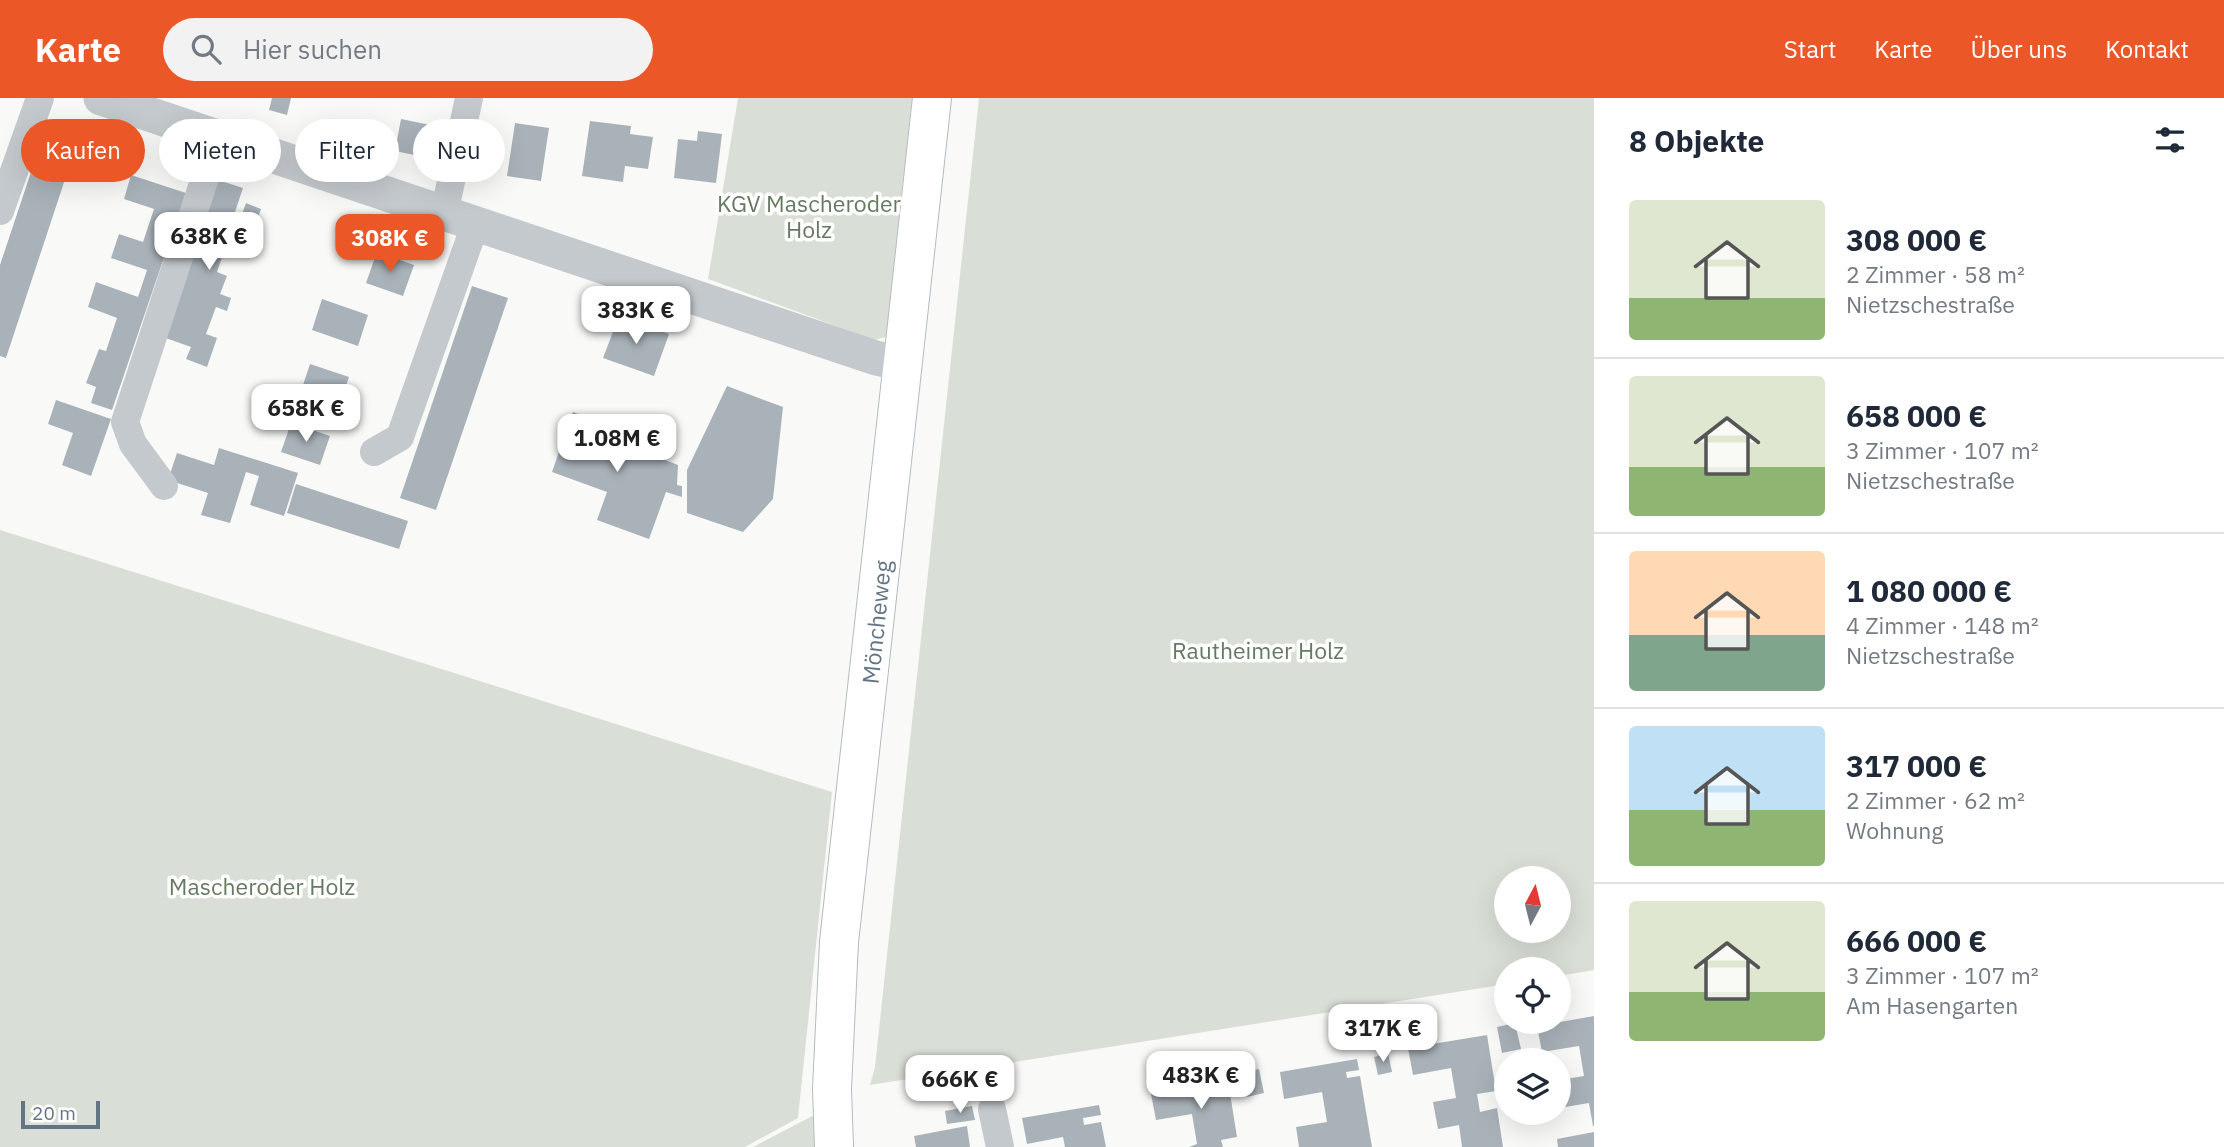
<!DOCTYPE html>
<html lang="de">
<meta charset="utf-8">
<style>
body{margin:0;font-family:"IBM Plex Sans",sans-serif;background:#f2f2f3;color:#1f2937;height:100vh;display:flex;flex-direction:column;font-size:26px;white-space:nowrap}
*{box-sizing:border-box;margin:0}
p{font-size:23px;color:#747a83}
.icon{flex:none;width:38px;height:38px;fill:none;stroke:currentColor;stroke-width:2;stroke-linecap:round;stroke-linejoin:round}
.map{position:relative;flex:1;overflow:hidden}
.panel{display:flex;flex-direction:column;background:#fff;width:630px}
.panel>*{flex:none}
.banner{position:absolute;left:21px;top:21px;width:665px;height:63px;display:flex;gap:14px}
.needle{width:46px;rotate:7deg}
.controls{position:absolute;left:1494px;top:768px;display:grid;gap:14px}
.controls a{display:grid;place-items:center;width:77px;height:77px;border-radius:50%;background:#fff;box-shadow:0 7px 28px #0002;font-size:35px}
.scale{position:absolute;left:21px;bottom:18px;width:79px;box-sizing:border-box;padding-left:7px;border:4px solid #637584;border-top:0;font-size:19px;line-height:24px;white-space:nowrap;color:#637584;-webkit-text-stroke:5px #fff;paint-order:stroke}
.price{position:absolute;translate:-50% -60px;padding:0 16px;border-radius:14px;background:#fff;color:#222;font-size:23px;line-height:46px;filter:drop-shadow(0 2px 4px #0008)}
.price::after{content:'';position:absolute;left:50%;top:42px;width:21px;height:16px;margin-left:-10px;background:inherit;clip-path:polygon(0 0,100% 0,50% 100%)}
.price.on{background:#eb5726;color:#fff}
ul{padding:0;list-style:none}
li{display:flex;align-items:center;gap:21px;height:175px;padding:0 35px}
li+li{border-top:2px solid #e0e1e3}
li span{display:grid;place-items:center;flex:none;width:196px;height:140px;border-radius:7px;color:#555}
li>.icon{margin-inline-start:auto}
span .icon{width:84px;height:84px;fill:#fffc;stroke-width:1}
li b{font-size:30px}
h2{display:flex;justify-content:space-between;align-items:center;height:84px;padding:0 35px;font-size:30px}
.pill{padding:0 24px;border-radius:32px;background:#fff;box-shadow:0 7px 28px #0002;font-size:24px;line-height:63px}
.pill.on{background:#eb5726;color:#fff}
header{display:flex;align-items:center;gap:42px;box-sizing:border-box;height:98px;padding:0 35px;background:#eb5726;color:#fff}
header strong{font-size:33px}
nav{display:flex;gap:38px;margin-inline-start:auto;font-size:24px}
.search{width:490px;height:63px;background:#f2f2f3;display:flex;align-items:center;gap:18px;box-sizing:border-box;padding:0 24px;border-radius:38px;color:#747a83;font-size:26px}
main{display:flex;flex:1;min-height:0}
.map>svg:first-child{display:block}
.green{fill:#d9dfd6;fill-rule:evenodd}
.building{fill:#a9b2b9}
.lines{fill:none;stroke-linecap:round;stroke-linejoin:round}
.secondary-casing{stroke:#b4bbc0;stroke-width:40}
.minor{stroke:#c4c9cd;stroke-width:28}
.tertiary{stroke:#c4c9cd;stroke-width:35}
.secondary{stroke:#fff;stroke-width:38}
.labels{text-anchor:middle;dominant-baseline:central;stroke-width:7;stroke-linejoin:round;paint-order:stroke}
.park-label{font-size:23px;fill:#667a62;stroke:#fff}
.street-label{font-size:23px;fill:#637584;stroke:#fff}
</style>
<header>
<strong>Karte</strong>
<div class="search"><svg class="icon" aria-label="search" viewBox="0 0 24 24"><circle cx="10" cy="10" r="6"/><path d="M15 15l6 6"/></svg>Hier suchen</div>
<nav><a>Start</a><a>Karte</a><a>Über uns</a><a>Kontakt</a></nav>
</header>
<main>
<div class="map">
<svg width="1594" height="1049" viewBox="0 0 1594 1049">
<rect width="100%" height="100%" fill="#f9faf7"/>
<!-- green -->
<g class="green">
<polygon points="738,0 912,0 886,239 874,242 708,181"/>
<path d="M979,0h615v872l-35,6v-6h-52v14l-637,101 5,-18zM1559,780v53h-52v-53z"/>
<polygon points="0,432 832,694 798,1020 745,1049 0,1049"/>
<polygon points="818,1015 825,1049 753,1049"/>
</g>
<!-- building -->
<g class="building">
<polygon points="272,0 291,0 287,17 269,12"/>
<polygon points="401,21 440,29 434,61 395,53"/>
<polygon points="590,23 631,28 630,36 653,39 648,71 625,68 623,84 582,78"/>
<polygon points="515,25 549,30 541,83 507,78"/>
<polygon points="698,33 722,36 716,85 674,80 678,41 697,43"/>
<polygon points="42,41 75,51 6,260 0,258 0,167"/>
<polygon points="131,77 186,95 112,312 91,305 96,289 86,285 99,251 106,253 117,220 88,209 96,184 138,199 147,172 111,160 119,136 143,144 154,111 124,101"/>
<polygon points="218,82 243,90 234,117 241,119 246,105 261,111 250,143 246,141 242,153 226,147 217,174 227,178 220,196 231,200 227,213 216,209 206,236 217,240 207,269 186,261 191,249 163,239"/>
<polygon points="361,127 379,133 370,158 352,151"/>
<polygon points="377,154 414,167 403,198 366,185"/>
<polygon points="472,188 508,200 436,412 400,400"/>
<polygon points="322,201 368,217 358,248 312,232"/>
<polygon points="619,218 669,236 654,278 603,260"/>
<polygon points="310,266 349,279 339,309 300,296"/>
<polygon points="727,288 783,309 773,401 743,434 687,415 687,372"/>
<polygon points="56,302 111,321 91,378 62,367 73,335 48,326"/>
<polygon points="573,314 633,336 629,348 678,367 677,387 682,388 682,399 666,394 649,441 597,422 607,394 552,374"/>
<polygon points="291,325 330,338 320,367 281,354"/>
<polygon points="219,350 298,375 284,418 250,407 259,378 246,374 230,425 201,417 208,395 168,382 177,355 214,367"/>
<polygon points="296,386 408,423 399,451 287,415"/>
<polygon points="1594,918 1594,1028 1593,1028 1589,1005 1559,1010 1559,982 1584,978 1579,948 1542,954 1537,928"/>
<polygon points="1515,925 1521,951 1502,955 1497,929"/>
<polygon points="1487,937 1496,993 1477,996 1480,1014 1497,1010 1503,1049 1462,1049 1459,1027 1438,1031 1433,1004 1456,1000 1451,970 1413,977 1408,950"/>
<polygon points="1388,955 1392,974 1378,977 1374,959"/>
<polygon points="1357,961 1359,972 1346,974 1347,980 1360,978 1372,1049 1299,1049 1296,1029 1327,1024 1322,994 1284,1001 1280,974"/>
<polygon points="1259,971 1264,995 1247,999 1242,975"/>
<polygon points="1228,983 1237,1039 1221,1042 1223,1049 1189,1049 1197,1046 1192,1016 1156,1022 1151,996"/>
<polygon points="1099,1007 1101,1017 1083,1020 1084,1027 1101,1024 1106,1049 1065,1049 1063,1039 1027,1046 1022,1020"/>
<polygon points="972,1008 975,1022 947,1026 945,1013"/>
<polygon points="967,1028 970,1049 916,1049 914,1038"/>
<polygon points="1594,1034 1594,1049 1558,1049 1557,1041"/>
</g>
<g class="lines">
<defs>
<polyline id="secondary" points="834,1049 832,991 839,844 932,0"/>
</defs>
<!-- secondary casing -->
<use href="#secondary" class="secondary-casing"/>
<!-- minor -->
<g class="minor">
<polyline points="0,113 40,0"/>
<polyline points="444,116 469,0"/>
<polyline points="374,354 400,339 475,127"/>
<polyline points="164,388 133,346 125,324 218,40"/>
<polyline points="992,1011 1000,1049"/>
</g>
<!-- tertiary -->
<polyline class="tertiary" points="101,0 876,260 903,266"/>
<!-- secondary -->
<use href="#secondary" class="secondary"/>
</g>
<g class="labels">
<!-- park labels -->
<g class="park-label">
<text x="809" y="105">KGV Mascheroder<tspan x="809" dy="26">Holz</tspan></text>
<text x="1258" y="552">Rautheimer Holz</text>
<text x="262" y="788">Mascheroder Holz</text>
</g>
<!-- street labels -->
<g class="street-label">
<text transform="translate(876 524) rotate(-84)">Möncheweg</text>
</g>
</g>
</svg>
<div class="controls">
<a><svg class="needle" viewBox="-14 -14 28 28"><path d="M0-13l5 13h-10z" fill="#e53935"/><path d="M0 13l5-13h-10z" fill="#747a83"/></svg></a>
<a><svg class="icon" aria-label="locate" viewBox="0 0 24 24"><circle cx="12" cy="12" r="6"/><path d="M12 2v4M12 18v4M2 12h4M18 12h4"/></svg></a>
<a><svg class="icon" aria-label="layers" viewBox="0 0 24 24"><path d="M12 4l9 5-9 5-9-5zM3 14l9 5 9-5"/></svg></a>
</div>
<div class="scale">20 m</div>
<b class="price" style="left:209px;top:174px">638K €</b>
<b class="price on" style="left:390px;top:176px">308K €</b>
<b class="price" style="left:636px;top:248px">383K €</b>
<b class="price" style="left:306px;top:346px">658K €</b>
<b class="price" style="left:617px;top:376px">1.08M €</b>
<b class="price" style="left:1383px;top:966px">317K €</b>
<b class="price" style="left:1201px;top:1013px">483K €</b>
<b class="price" style="left:960px;top:1017px">666K €</b>
<div class="banner">
<a class="pill on">Kaufen</a>
<a class="pill">Mieten</a>
<a class="pill">Filter</a>
<a class="pill">Neu</a>
</div>
</div>
<section class="panel">
<h2>8 Objekte<svg class="icon" aria-label="filters" viewBox="0 0 24 24"><path d="M4 7h16M4 17h16"/><circle cx="9" cy="7" r="2"/><circle cx="15" cy="17" r="2"/></svg></h2>
<ul>
<li><span style="background:linear-gradient(#dfe7d0 70%,#8fb573 0)"><svg class="icon" aria-label="home" viewBox="0 0 24 24"><path d="M3 11l9-7 9 7M6 9v11h12V9"/></svg></span><div><b>308 000 €</b><p>2 Zimmer · 58 m²</p><p>Nietzschestraße</p></div></li>
<li><span style="background:linear-gradient(#dfe7d0 65%,#8fb573 0)"><svg class="icon" aria-label="home" viewBox="0 0 24 24"><path d="M3 11l9-7 9 7M6 9v11h12V9"/></svg></span><div><b>658 000 €</b><p>3 Zimmer · 107 m²</p><p>Nietzschestraße</p></div></li>
<li><span style="background:linear-gradient(#ffd9b3 60%,#7fa58c 0)"><svg class="icon" aria-label="home" viewBox="0 0 24 24"><path d="M3 11l9-7 9 7M6 9v11h12V9"/></svg></span><div><b>1 080 000 €</b><p>4 Zimmer · 148 m²</p><p>Nietzschestraße</p></div></li>
<li><span style="background:linear-gradient(#bfe0f5 60%,#8fb573 0)"><svg class="icon" aria-label="home" viewBox="0 0 24 24"><path d="M3 11l9-7 9 7M6 9v11h12V9"/></svg></span><div><b>317 000 €</b><p>2 Zimmer · 62 m²</p><p>Wohnung</p></div></li>
<li><span style="background:linear-gradient(#dfe7d0 65%,#8fb573 0)"><svg class="icon" aria-label="home" viewBox="0 0 24 24"><path d="M3 11l9-7 9 7M6 9v11h12V9"/></svg></span><div><b>666 000 €</b><p>3 Zimmer · 107 m²</p><p>Am Hasengarten</p></div></li>
</ul>
</section>
</main>
